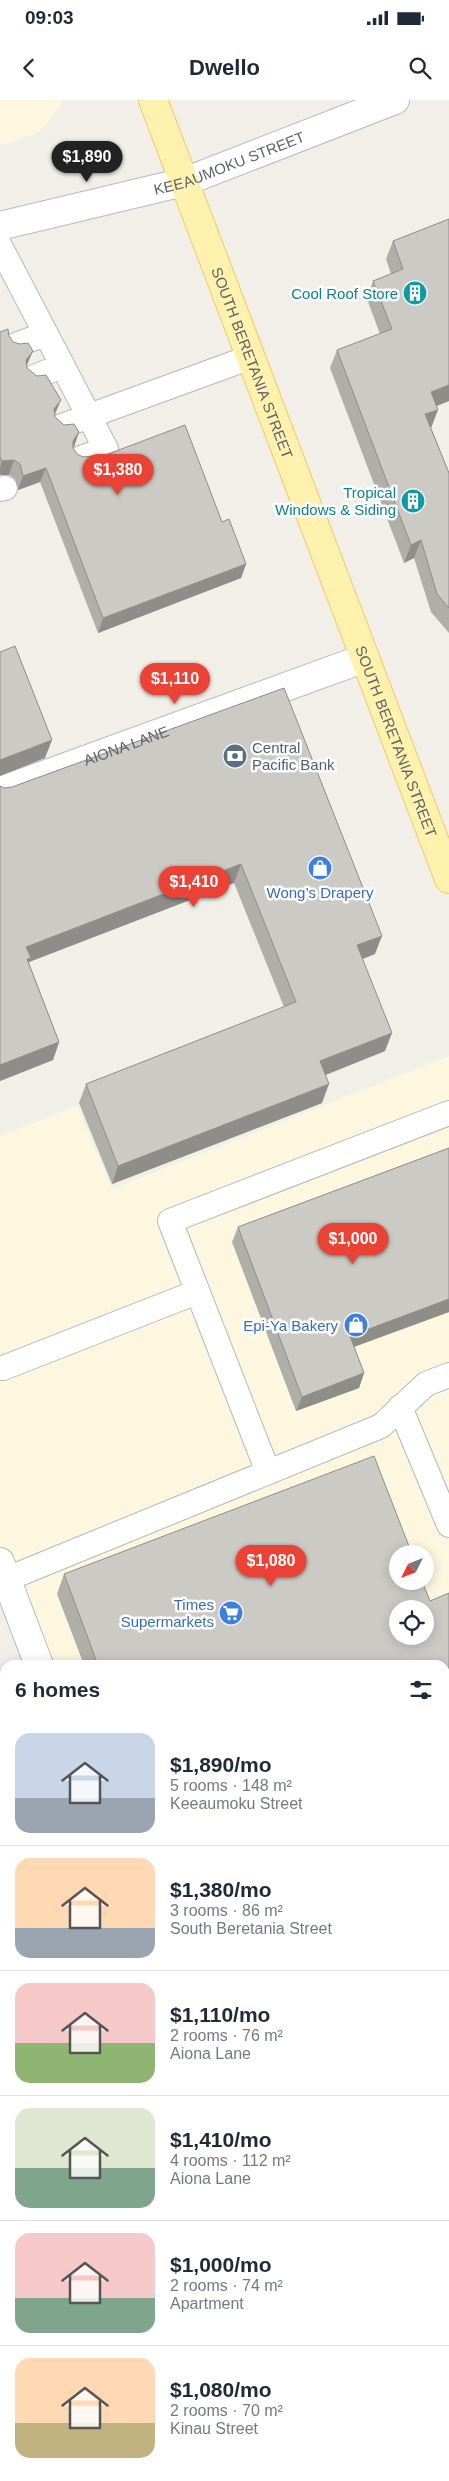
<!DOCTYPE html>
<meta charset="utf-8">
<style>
body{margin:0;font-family:Arial,sans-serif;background:#f6f6f7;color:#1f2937;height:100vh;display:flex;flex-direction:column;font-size:19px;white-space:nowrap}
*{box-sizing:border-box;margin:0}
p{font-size:16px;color:#747a83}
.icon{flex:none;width:28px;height:28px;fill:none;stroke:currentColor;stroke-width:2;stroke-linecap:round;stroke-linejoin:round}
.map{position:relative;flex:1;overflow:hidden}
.sheet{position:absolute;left:0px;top:1560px;width:450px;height:821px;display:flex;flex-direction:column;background:#fff;border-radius:15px 15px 0 0;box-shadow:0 2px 12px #0003}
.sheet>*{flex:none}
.needle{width:32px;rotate:228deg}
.controls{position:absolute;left:389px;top:1445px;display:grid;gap:10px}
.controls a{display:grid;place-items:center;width:45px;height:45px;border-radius:50%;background:#fff;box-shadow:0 2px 12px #0003;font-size:25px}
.price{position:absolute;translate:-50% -42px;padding:0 11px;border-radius:18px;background:#ea4335;color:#fff;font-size:16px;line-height:32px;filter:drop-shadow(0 1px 2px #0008)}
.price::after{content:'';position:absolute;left:50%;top:30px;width:15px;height:11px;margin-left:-8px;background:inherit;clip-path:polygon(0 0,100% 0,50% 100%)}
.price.selected{background:#222;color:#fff}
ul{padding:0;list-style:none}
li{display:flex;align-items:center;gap:15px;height:125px;padding:0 15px}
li+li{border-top:1px solid #e0e1e3}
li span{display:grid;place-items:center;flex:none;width:140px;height:100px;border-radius:15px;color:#555}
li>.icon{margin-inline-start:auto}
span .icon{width:60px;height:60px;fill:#fffc;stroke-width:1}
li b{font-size:21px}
h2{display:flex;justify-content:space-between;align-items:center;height:60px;padding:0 15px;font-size:21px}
.status{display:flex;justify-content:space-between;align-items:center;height:35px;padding:0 25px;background:#fff;direction:ltr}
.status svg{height:14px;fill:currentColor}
header{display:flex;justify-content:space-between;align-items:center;height:65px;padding:0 15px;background:#fff;font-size:22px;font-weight:700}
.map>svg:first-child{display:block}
.commercial{fill:#fef7e0;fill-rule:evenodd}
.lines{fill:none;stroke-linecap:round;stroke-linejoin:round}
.lane-casing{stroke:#b5b8bc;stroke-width:26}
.street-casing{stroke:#b5b8bc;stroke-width:30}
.secondary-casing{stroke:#b6babf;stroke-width:30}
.primary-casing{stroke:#f2c960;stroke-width:30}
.lane{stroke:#fff;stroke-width:24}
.street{stroke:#fff;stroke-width:28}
.secondary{stroke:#fff;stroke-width:28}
.primary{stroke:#fff2af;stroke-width:28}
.wall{fill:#afaea9}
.shaded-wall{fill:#8f8d8a}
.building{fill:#cccac5;stroke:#8f8d8a;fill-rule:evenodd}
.labels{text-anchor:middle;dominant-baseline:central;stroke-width:5;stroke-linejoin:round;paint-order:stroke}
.street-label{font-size:15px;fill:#5f6368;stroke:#fff}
.culture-label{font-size:15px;fill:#0d838f;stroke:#fff;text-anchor:end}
.service-label{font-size:15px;fill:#4e5e75;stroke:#fff;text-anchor:start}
.shop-label{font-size:15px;fill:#366cbe;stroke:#fff;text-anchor:end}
</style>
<div class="status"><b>09:03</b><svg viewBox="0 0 49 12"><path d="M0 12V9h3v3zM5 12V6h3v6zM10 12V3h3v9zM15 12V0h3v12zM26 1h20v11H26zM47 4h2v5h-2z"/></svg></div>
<header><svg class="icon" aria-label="back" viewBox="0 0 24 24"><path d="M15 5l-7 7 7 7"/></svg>Dwello<svg class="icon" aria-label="search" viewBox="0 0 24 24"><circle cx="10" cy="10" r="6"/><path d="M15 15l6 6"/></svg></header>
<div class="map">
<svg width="449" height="2381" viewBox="0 0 449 2381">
<rect width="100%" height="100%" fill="#f1efe8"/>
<!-- commercial -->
<g class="commercial">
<polygon points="0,0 63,0 47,24 36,34 0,46"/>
<path d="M449,956v700l-4,2v-93h-407l-38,-99v-430l77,-30 35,83zM398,1454h27v27h-27zM398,1509h27v27h-27z"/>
</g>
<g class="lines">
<defs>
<g id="lane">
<polyline points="0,146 106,349 81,358"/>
<polyline points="16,245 45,234"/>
<polyline points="34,277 62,266"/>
<polyline points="62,326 251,257"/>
<polyline points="0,389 5,388"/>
<polyline points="3,1268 197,1192"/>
<polyline points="400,1307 449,1425"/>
<polyline points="268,1372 170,1121 449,1013"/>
<polyline points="7,1479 381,1326 426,1284 449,1275"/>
<polyline points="445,1715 449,1725"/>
<polyline points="446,2276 449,2284"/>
<polyline points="445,2363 449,2362"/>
<polyline points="397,2381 410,2376"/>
</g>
<g id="street">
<path id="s1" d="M0,691l365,-133"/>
</g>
<g id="secondary">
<path id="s2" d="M0,126l184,-44 211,-82"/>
<polyline points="0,1462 39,1565"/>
<polyline points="342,2376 344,2381"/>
</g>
<g id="primary">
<path id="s3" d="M153,0l296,779"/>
</g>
</defs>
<!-- lane casing -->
<use href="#lane" class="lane-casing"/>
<!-- street casing -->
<use href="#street" class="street-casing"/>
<!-- secondary casing -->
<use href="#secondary" class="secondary-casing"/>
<!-- primary casing -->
<use href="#primary" class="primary-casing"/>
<!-- lane -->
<use href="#lane" class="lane"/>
<!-- street -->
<use href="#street" class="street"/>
<!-- secondary -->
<use href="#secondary" class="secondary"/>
<!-- primary -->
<use href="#primary" class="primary"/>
</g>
<!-- wall -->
<g class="wall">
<polygon points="449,119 449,301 436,306 431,328 449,373 449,533 431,512 414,458 404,463 330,268 337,250 380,234 367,199 373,181 391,174 386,159 393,141"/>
<polygon points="0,232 9,236 27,265 27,268 55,314 55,317 64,325 79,332 73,348 77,354 83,357 95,359 222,422 246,464 241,478 98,533 40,382 18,390 15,379 9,375 0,375"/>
<polygon points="284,588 375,854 362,859 385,951 325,975 322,1003 112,1084 79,1003 86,984 284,907 234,783 29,862 29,863 59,942 53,960 0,981 4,688 12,687"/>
<polygon points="449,1048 449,1212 354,1247 364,1273 359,1288 296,1311 232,1142 238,1127"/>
<polygon points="64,1474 430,1501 449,1493 449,1650 445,1652 445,1565 84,1565 57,1494"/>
<polygon points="0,1704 5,1707 5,2099 0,2085"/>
<polygon points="449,1761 449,2264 445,2264 445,1762"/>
</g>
<!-- shaded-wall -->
<g class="shaded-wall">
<polygon points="33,251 27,265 21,274 26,260"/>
<polygon points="449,285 449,301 424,311 431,292"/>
<polygon points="61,300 55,314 49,323 54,309"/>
<polygon points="438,310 431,328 425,314"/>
<polygon points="79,332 74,347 68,355 73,341"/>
<polygon points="14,360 9,375 0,375 0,368 2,361"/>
<polygon points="46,368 40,382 18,390 23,376"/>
<polygon points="421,440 414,458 404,463 411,445"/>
<polygon points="246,464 241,478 98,533 103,518"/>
<polygon points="52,640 45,658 0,676 0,660"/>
<polygon points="241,764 234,783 29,862 24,876 26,847"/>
<polygon points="382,836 375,854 350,864 357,845"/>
<polygon points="392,933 385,951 313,980 320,961"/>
<polygon points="59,942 53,960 0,981 0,965"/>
<polygon points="329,984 322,1003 112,1084 118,1066"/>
<polygon points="449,1199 449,1212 345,1250 350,1236"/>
<polygon points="364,1273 359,1288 296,1311 302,1297"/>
<polygon points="449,1634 449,1650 445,1652 445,1635"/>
<polygon points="5,2177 5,2190 0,2178"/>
</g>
<!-- building -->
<g class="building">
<polygon points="449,119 449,285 431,292 438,310 425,314 449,373 449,508 437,494 421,440 411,445 337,250 392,229 373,181 403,169 393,141"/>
<polygon points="8,229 9,236 13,242 20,244 28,243 33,251 26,260 27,268 37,276 46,275 61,300 54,309 55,317 64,325 74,324 79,332 73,341 73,348 77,354 83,357 93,356 95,359 185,325 222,422 229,419 246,464 103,518 46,368 23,376 20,364 14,360 2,361 0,357 0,232"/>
<polygon points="15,546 52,640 0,660 0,552"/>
<polygon points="284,588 382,836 357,845 392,933 320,961 329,984 118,1066 86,984 296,902 241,764 26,847 31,858 27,859 59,942 0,965 0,686 4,688 12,687"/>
<polygon points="449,1048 449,1199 350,1236 364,1273 302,1297 238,1127"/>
<path d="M374,1356l38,98h-14v27h24l8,20 19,-8v141l-4,1v-70h-347l-34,-91zM398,1509h27v27h-27z"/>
<polygon points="3,1702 5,1707 5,2069 0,2055 0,1704"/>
<polygon points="449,1761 449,2249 447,2249 445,2250 445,1762"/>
<polygon points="5,2101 5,2177 0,2178 5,2189 5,2376 84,2376 86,2381 0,2381 0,2103"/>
<polygon points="241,2376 242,2376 244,2381 229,2381"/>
</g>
<!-- icons -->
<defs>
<symbol id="building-disc" viewBox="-11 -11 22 22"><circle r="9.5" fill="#0f9aa8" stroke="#fff"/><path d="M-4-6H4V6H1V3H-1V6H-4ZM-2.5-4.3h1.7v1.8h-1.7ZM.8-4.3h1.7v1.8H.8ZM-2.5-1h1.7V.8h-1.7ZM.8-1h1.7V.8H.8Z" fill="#fff"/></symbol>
<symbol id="bank-disc" viewBox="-11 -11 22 22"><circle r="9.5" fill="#5c6f8a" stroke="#fff"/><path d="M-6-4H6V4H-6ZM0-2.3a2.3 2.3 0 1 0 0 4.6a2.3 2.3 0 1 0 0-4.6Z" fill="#fff"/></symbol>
<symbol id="shop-disc" viewBox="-11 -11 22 22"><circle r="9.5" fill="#3f7fe0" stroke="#fff"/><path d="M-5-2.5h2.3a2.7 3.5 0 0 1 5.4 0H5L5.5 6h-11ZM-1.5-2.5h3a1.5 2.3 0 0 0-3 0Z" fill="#fff"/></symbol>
<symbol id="supermarket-disc" viewBox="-11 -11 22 22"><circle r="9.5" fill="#3f7fe0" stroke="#fff"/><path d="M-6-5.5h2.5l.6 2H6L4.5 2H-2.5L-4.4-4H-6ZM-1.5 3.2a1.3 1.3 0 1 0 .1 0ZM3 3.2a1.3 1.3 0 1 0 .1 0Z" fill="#fff"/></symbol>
</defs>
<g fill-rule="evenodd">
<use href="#building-disc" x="401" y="179" width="28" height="28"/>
<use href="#building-disc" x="399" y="387" width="28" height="28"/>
<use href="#bank-disc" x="221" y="642" width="28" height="28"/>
<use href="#shop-disc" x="306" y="754" width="28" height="28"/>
<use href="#shop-disc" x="342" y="1211" width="28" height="28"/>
<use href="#supermarket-disc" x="217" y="1499" width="28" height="28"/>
</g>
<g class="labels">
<!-- street labels -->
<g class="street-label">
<text stroke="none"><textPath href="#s2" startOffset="238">KEEAUMOKU STREET</textPath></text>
<text stroke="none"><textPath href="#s3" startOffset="281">SOUTH BERETANIA STREET</textPath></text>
<text stroke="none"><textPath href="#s3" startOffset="686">SOUTH BERETANIA STREET</textPath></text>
<text stroke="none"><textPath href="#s1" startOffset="134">AIONA LANE</textPath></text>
</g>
<!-- culture labels -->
<g class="culture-label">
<text x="398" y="193">Cool Roof Store</text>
<text x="396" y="392">Tropical<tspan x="396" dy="17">Windows &amp; Siding</tspan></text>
</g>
<!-- service labels -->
<g class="service-label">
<text x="252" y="647">Central<tspan x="252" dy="17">Pacific Bank</tspan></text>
</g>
<!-- shop labels -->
<g class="shop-label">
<text x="320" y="792" text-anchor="middle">Wong’s Drapery</text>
<text x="338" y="1225">Epi-Ya Bakery</text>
<text x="214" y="1504">Times<tspan x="214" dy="17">Supermarkets</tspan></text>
</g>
</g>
</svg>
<div class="controls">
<a><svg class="needle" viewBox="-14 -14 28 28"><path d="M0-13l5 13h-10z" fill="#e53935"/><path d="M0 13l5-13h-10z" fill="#747a83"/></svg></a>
<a><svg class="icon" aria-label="locate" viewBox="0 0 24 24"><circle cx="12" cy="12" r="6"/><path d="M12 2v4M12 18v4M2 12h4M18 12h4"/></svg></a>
</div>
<b class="price selected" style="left:87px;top:83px">$1,890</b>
<b class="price" style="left:118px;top:396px">$1,380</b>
<b class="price" style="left:175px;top:605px">$1,110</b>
<b class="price" style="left:194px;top:808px">$1,410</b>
<b class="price" style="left:353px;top:1165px">$1,000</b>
<b class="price" style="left:271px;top:1487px">$1,080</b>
<section class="sheet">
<h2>6 homes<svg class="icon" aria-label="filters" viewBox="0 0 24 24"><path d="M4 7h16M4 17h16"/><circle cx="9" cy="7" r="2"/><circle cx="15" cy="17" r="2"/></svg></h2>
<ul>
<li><span style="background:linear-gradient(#c9d6e8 65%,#9aa5b1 0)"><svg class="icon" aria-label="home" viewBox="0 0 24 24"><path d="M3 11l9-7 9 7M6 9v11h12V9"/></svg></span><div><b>$1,890/mo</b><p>5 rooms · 148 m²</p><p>Keeaumoku Street</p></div></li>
<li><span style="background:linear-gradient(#ffd9b3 70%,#9aa5b1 0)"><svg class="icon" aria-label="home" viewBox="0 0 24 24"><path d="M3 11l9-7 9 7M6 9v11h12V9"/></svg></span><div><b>$1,380/mo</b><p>3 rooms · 86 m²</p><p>South Beretania Street</p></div></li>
<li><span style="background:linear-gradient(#f6c9c9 60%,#8fb573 0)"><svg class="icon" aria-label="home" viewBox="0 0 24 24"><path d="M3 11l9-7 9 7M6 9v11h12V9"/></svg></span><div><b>$1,110/mo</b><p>2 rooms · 76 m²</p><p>Aiona Lane</p></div></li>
<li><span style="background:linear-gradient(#dfe7d0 60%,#7fa58c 0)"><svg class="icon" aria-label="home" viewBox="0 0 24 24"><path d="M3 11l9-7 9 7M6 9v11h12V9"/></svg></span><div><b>$1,410/mo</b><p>4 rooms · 112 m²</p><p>Aiona Lane</p></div></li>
<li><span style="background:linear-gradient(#f6c9c9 65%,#7fa58c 0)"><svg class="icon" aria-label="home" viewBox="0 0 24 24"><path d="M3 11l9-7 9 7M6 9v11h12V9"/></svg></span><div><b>$1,000/mo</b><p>2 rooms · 74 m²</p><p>Apartment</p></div></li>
<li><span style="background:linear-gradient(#ffd9b3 65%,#c2b280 0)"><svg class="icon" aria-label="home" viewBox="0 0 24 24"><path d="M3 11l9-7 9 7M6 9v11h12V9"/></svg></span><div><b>$1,080/mo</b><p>2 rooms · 70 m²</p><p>Kinau Street</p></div></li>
</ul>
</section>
</div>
